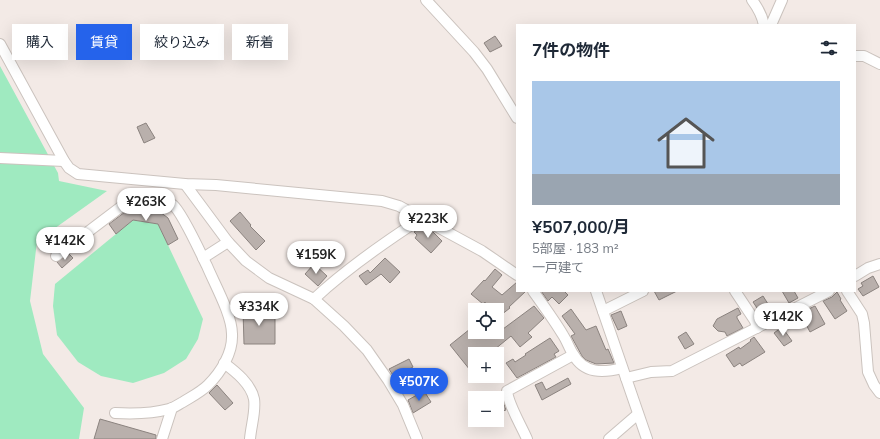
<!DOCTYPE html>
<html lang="ja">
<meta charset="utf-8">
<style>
body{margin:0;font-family:Mulish,"Noto Sans JP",sans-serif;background:#f6f6f7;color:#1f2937;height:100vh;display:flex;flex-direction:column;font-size:15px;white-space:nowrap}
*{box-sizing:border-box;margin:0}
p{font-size:13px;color:#747a83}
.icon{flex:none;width:22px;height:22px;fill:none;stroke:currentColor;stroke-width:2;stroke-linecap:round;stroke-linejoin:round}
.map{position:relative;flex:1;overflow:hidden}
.details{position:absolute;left:516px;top:24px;width:340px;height:268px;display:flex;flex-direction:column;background:#fff;border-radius:0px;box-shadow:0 4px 16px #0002}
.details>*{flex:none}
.banner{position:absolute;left:12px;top:24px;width:380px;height:36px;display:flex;gap:8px}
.tools{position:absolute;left:468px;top:303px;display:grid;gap:8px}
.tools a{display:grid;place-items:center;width:36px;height:36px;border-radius:0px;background:#fff;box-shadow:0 4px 16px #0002;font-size:20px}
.price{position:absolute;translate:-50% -34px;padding:0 9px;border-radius:14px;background:#fff;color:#222;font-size:13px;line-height:26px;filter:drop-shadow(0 1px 2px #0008)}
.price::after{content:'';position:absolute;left:50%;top:24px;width:12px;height:9px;margin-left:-6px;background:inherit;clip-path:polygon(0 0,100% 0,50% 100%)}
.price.current{background:#2563eb;color:#fff}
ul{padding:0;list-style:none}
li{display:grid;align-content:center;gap:8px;height:212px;padding:0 16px}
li+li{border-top:1px solid #e0e1e3}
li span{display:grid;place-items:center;height:124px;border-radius:0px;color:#555}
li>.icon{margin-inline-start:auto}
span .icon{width:72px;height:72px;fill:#fffc;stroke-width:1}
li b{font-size:17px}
h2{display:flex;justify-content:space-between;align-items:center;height:48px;padding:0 16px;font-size:17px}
.tag{padding:0 14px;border-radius:0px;background:#fff;box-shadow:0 4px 16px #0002;font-size:14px;line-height:36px}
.tag.current{background:#2563eb;color:#fff}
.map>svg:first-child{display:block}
.green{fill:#9feac0}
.building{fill:#b9b0ac;stroke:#8b837f}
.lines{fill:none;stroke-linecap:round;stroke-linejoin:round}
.minor-casing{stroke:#cbc3be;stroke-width:12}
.minor{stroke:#fff;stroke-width:10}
</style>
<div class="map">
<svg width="880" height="439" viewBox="0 0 880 439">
<rect width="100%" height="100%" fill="#f3eae6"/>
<!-- green -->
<g class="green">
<polygon points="0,66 58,173 59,181 107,191 37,241 30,301 43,354 84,408 79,439 0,439"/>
<polygon points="133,220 158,224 203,319 198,339 186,359 164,373 133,383 101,376 78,362 57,335 53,306 55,284"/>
</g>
<!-- building -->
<g class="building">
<polygon points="495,36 502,46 490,52 484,43"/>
<polygon points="146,123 155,138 144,143 137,127"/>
<polygon points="133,206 160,212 168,218 178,239 168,245 158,224 133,220 116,234 109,224"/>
<polygon points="240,212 251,225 250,226 265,241 256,250 230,221"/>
<polygon points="422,226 432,231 442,241 431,253 415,238 417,235 414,232"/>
<polygon points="69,254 73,258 62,268 57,262"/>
<polygon points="385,258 400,272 390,283 381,274 366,285 359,276 368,270 370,273"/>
<polygon points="314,264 327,276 318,286 305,274"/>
<polygon points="495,269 502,275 492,287 502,295 517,282 517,291 526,291 509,307 510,308 497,318 497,310 491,310 485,302 483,304 471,294 484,280 485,281"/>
<polygon points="873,276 879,287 863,296 858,289 863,286 861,283"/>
<polygon points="541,291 564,291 568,295 559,304 552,297 548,301"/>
<polygon points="654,291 677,291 659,300"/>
<polygon points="782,291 794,291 798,298 789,303"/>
<polygon points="837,292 841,299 840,300 847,311 835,319 823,301 832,297"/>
<polygon points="763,296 773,312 763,317 753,302"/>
<polygon points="534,306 544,318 528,333 532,337 520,347 511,336 489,354 475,354 475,365 470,370 450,345 475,325 475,332 497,332 497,322 503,329"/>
<polygon points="815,306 825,324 810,332 800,313"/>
<polygon points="738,308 741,314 737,316 737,318 743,328 727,336 725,332 718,331 713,326 717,319"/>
<polygon points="571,309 586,330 596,326 606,350 608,349 614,363 596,364 586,360 582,356 571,336 575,334 562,316"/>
<polygon points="243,310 275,310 275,344 244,344"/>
<polygon points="621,311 627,326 618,330 611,315"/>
<polygon points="782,327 792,341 784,346 774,333"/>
<polygon points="686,332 694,344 685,349 678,337"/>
<polygon points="754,337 765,352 742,366 740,363 734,367 726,355 739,347 740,349 751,341 750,340"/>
<polygon points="550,338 559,351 554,354 556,357 517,378 506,363 513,359 515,362 526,355 525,354"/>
<polygon points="409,359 413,367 394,377 389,369"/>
<polygon points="568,378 571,384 542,400 535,385 542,382 546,390"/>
<polygon points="217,385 233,403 225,410 209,393"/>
<polygon points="424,391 431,402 413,413 408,400"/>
<polygon points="502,398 506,410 497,413 497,399"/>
<polygon points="100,419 156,435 156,439 94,439"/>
</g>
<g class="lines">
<defs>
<g id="minor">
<polyline points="426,0 474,52 487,69 517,118"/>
<path d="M752,0c6,8 10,15 12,25"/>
<polyline points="771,25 782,0"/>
<polyline points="0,44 64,161 69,168 78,174 185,184 216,185 382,201 399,206 482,251 517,275"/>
<polyline points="855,56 864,56 880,64"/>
<polyline points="0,158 64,161"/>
<polyline points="185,184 228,242 246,261 269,278 314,299 344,326 367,350 388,380 403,405 417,439"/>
<path d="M56,256l74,-56 5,-3c10,2 30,2 38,8 9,7 28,49 34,61 8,19 25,49 25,68 1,19 -11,38 -24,51 -7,7 -17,12 -25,17 -4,2 -9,6 -14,7 -18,5 -35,5 -54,4"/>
<polyline points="203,258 228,242"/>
<polyline points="855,276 868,268 880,264"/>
<path d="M533,291c10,14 21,29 30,44 4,6 6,13 10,19 11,20 30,19 49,14"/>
<polyline points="596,291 647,439"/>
<polyline points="735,291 755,321 757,328"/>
<polyline points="847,291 862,314 864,323 868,372 874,385 880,393"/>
<path d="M314,299c33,-31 71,-57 108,-81"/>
<polyline points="603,311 643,291"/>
<path d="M224,363c12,9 27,21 30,36 2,12 -3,27 -4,40"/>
<polyline points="626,378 651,372 672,371 829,291"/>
<polyline points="162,439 172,408"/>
<path d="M527,439c-6,-14 -19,-35 -20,-48l66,-36"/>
<polyline points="609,439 638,414"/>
</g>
</defs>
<!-- minor casing -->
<use href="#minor" class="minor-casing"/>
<!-- minor -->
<use href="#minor" class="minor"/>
</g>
</svg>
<div class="tools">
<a><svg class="icon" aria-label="locate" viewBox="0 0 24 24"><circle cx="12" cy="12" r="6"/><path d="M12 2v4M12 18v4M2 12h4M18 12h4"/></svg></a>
<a>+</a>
<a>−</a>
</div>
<b class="price" style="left:146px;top:222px">¥263K</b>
<b class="price" style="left:428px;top:239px">¥223K</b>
<b class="price" style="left:65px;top:261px">¥142K</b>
<b class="price" style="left:316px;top:275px">¥159K</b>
<b class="price" style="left:259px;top:327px">¥334K</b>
<b class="price" style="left:783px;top:337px">¥142K</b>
<b class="price current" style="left:419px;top:402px">¥507K</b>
<div class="banner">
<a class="tag">購入</a>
<a class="tag current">賃貸</a>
<a class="tag">絞り込み</a>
<a class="tag">新着</a>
</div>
<section class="details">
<h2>7件の物件<svg class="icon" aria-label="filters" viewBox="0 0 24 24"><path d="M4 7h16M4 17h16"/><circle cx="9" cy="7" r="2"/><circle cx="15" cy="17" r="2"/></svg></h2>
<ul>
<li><span style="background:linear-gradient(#a9c7e8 75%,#9aa5b1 0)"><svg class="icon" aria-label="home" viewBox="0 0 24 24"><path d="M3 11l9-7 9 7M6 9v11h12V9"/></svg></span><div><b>¥507,000/月</b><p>5部屋 · 183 m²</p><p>一戸建て</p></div></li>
</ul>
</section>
</div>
